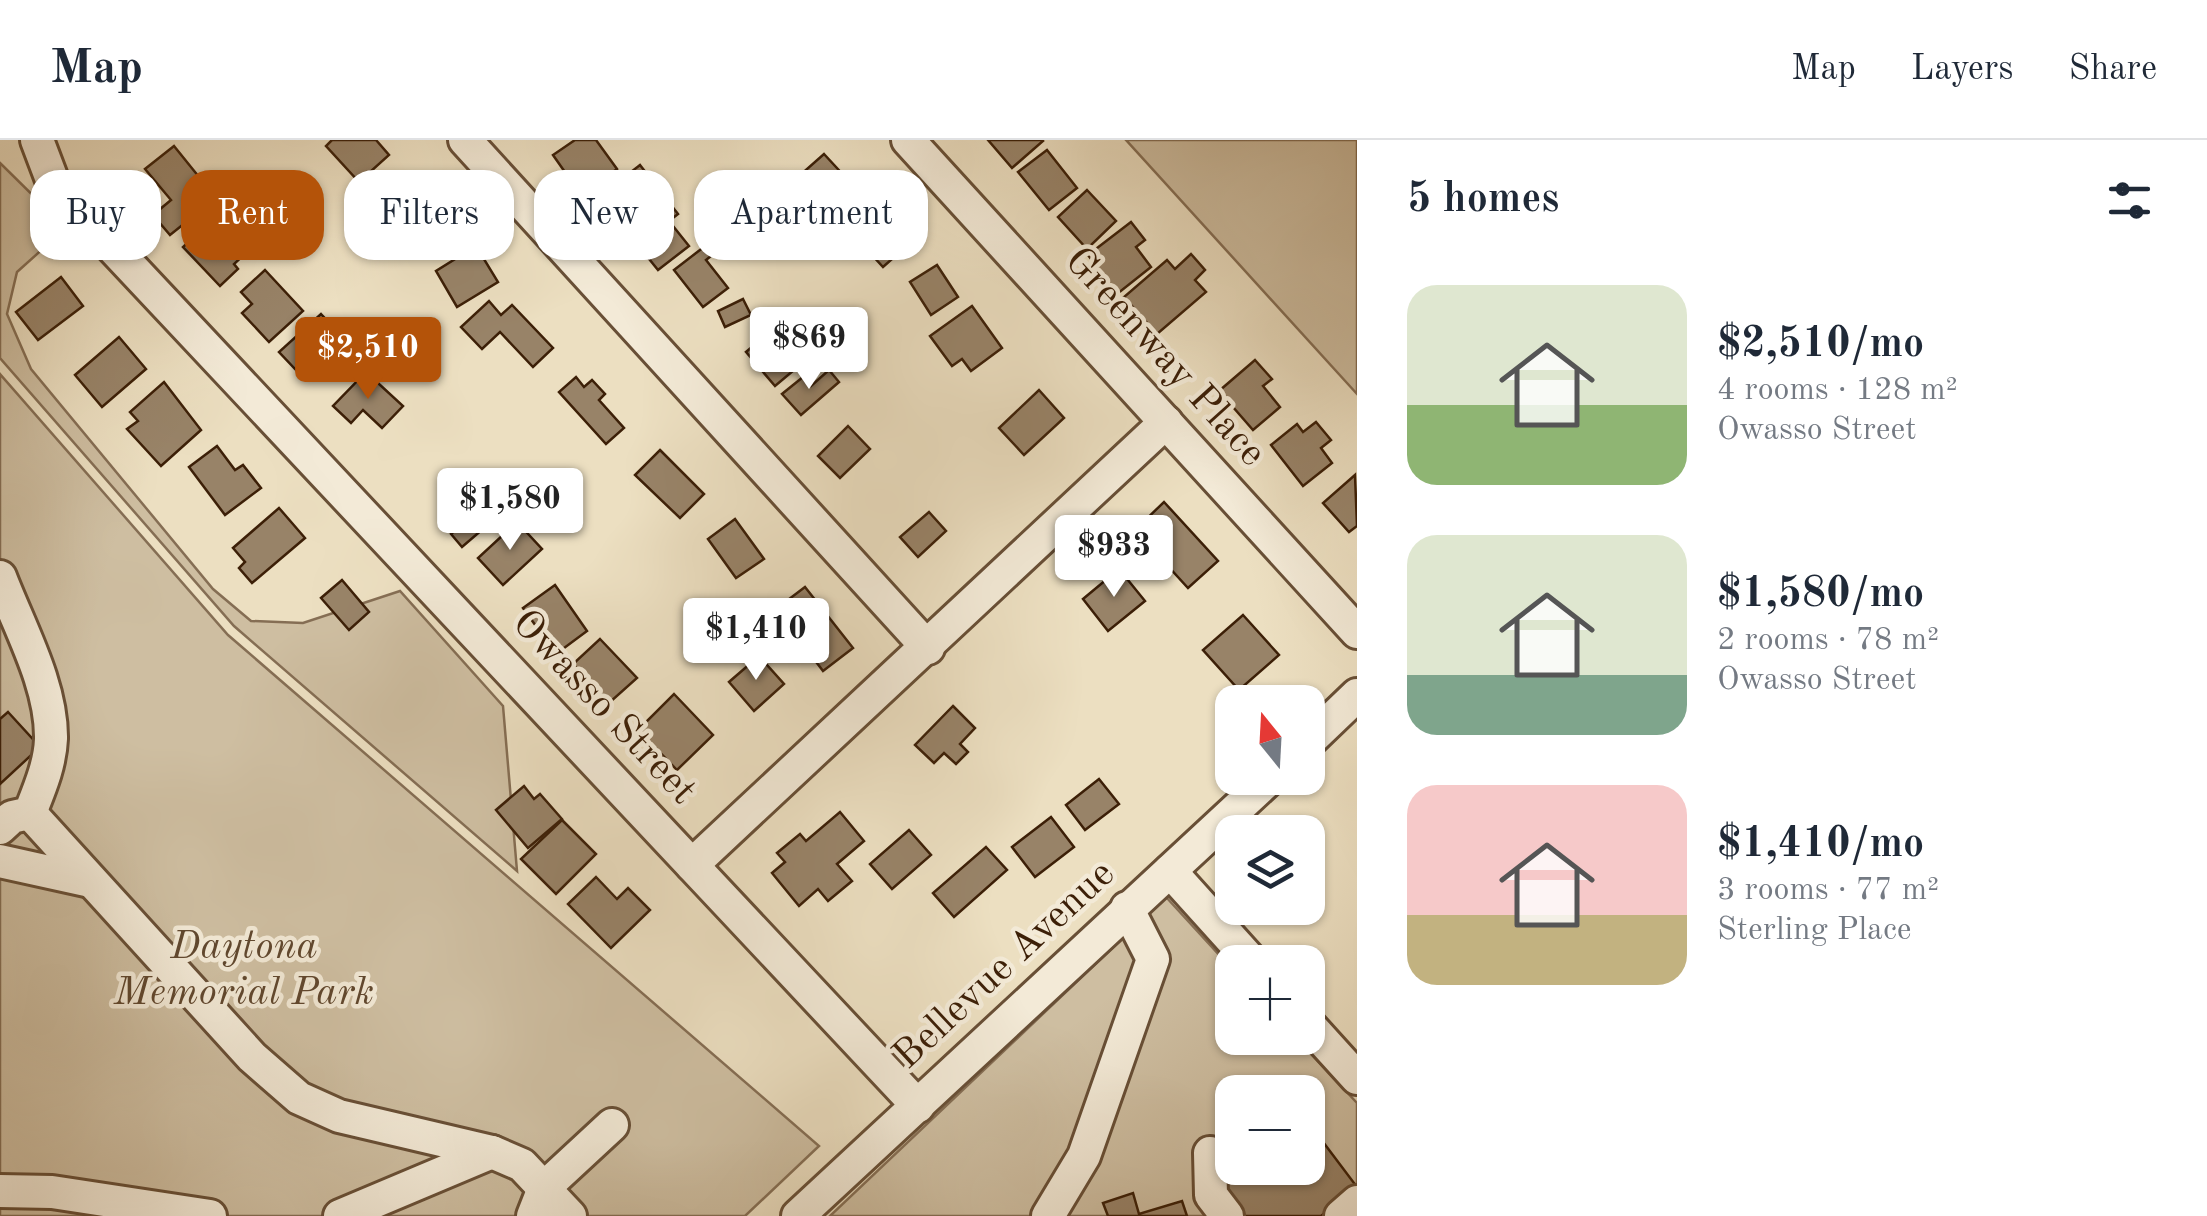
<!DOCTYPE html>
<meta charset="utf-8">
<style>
body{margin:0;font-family:"Old Standard TT",serif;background:#f6f6f7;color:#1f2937;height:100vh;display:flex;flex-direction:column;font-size:38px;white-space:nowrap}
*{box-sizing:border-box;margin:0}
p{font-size:32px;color:#747a83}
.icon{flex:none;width:55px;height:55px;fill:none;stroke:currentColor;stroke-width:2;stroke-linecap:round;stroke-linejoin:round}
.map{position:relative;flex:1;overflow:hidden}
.panel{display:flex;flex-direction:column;background:#fff;width:850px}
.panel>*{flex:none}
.banner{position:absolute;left:30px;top:30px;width:950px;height:90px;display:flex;gap:20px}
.needle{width:65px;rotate:342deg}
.fabs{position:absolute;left:1215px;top:545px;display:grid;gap:20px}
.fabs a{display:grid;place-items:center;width:110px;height:110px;border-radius:20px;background:#fff;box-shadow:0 2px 8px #0004;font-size:50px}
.price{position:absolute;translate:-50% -85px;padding:0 22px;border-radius:10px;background:#fff;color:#222;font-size:32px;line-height:65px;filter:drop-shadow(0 2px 5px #0008)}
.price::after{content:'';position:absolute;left:50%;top:60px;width:30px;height:22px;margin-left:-15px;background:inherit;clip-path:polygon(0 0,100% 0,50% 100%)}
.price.current{background:#b45309;color:#fff}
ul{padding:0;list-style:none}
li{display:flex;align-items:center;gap:30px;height:250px;padding:0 50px}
li span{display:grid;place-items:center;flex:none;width:280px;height:200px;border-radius:30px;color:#555}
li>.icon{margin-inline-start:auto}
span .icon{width:120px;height:120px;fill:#fffc;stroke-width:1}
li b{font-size:42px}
h2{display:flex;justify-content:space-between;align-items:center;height:120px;padding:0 50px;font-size:42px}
.pill{padding:0 35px;border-radius:30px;background:#fff;box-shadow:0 2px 8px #0004;font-size:35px;line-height:90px}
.pill.current{background:#b45309;color:#fff}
header{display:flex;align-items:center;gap:60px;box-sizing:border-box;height:140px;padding:0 50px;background:#fff;border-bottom:2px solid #e0e1e3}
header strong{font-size:48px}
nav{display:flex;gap:55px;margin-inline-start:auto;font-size:35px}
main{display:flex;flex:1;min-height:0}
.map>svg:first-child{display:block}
.green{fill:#cebea1;stroke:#856e54;stroke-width:2.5;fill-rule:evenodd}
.building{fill:#988368;stroke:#3c1f07;stroke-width:2.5}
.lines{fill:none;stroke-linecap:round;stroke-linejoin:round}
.minor-casing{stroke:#684f36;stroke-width:38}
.minor{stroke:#f3ead7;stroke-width:32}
.labels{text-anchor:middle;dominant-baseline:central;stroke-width:9;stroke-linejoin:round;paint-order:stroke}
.street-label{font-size:40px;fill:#3c1f07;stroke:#f3ead7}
.park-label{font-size:40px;font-style:italic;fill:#60472e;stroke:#f3ead7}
</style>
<header>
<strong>Map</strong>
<nav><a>Map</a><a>Layers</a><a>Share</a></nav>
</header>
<main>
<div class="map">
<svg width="1357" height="1076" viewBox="0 0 1357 1076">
<rect width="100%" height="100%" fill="#ecdfc1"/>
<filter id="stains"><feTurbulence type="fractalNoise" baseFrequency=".002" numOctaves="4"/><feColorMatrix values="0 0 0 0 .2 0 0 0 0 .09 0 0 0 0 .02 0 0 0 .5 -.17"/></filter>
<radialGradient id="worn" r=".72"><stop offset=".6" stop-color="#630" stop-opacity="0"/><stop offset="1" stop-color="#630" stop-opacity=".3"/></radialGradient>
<!-- green -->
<g class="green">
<polygon points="1126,0 1357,0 1357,254"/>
<polygon points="0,23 66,88 17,132 7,174 31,229 213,449 251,481 303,483 400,451 503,566 517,731 234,486 0,218"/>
<polygon points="0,234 228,495 819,1006 745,1076 0,1076"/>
<path d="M1166,757l66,72v69h64l61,65v113h-527zM1232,952h76v76h-76z"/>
</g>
<!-- building -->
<g class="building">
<polygon points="332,0 376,0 389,15 359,42 326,6"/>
<polygon points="575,0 596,0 617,29 581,55 553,15"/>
<polygon points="988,0 1042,0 1043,1 1012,28"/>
<polygon points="174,6 216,58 170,95 153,75 171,60 145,29"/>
<polygon points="1047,10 1077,48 1049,70 1018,32"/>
<polygon points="824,14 847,39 839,47 863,73 840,94 828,81 813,94 792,70 804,59 790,44"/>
<polygon points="640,25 678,74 669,81 689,106 658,130 599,57"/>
<polygon points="408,42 442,79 412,106 378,68"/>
<polygon points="1087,50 1116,81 1087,109 1058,77"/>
<polygon points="217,75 249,110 234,124 238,129 220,146 183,107"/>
<polygon points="888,79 910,103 883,127 861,103"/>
<polygon points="1131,82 1145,100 1136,107 1151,127 1117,154 1088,115"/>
<polygon points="709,103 716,112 706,120 728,148 703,167 674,130"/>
<polygon points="476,106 498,142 457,167 436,131"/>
<polygon points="1191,114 1205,130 1195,140 1206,152 1157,194 1124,157 1167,120 1175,129"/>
<polygon points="937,125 958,157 931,175 910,142"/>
<polygon points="265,130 303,171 269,202 242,173 252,164 241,152"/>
<polygon points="61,137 83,166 38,200 16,172"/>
<polygon points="743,159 751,175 725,187 718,171"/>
<polygon points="489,161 501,175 512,165 553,208 533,227 500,192 482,209 461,187"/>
<polygon points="972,166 1002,208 971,231 962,219 952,226 930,196"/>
<polygon points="321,174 352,207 324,233 309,217 296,230 279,212"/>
<polygon points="784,180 813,214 775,246 746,212"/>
<polygon points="119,197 146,229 102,267 75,235"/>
<polygon points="1255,220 1272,239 1263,246 1280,267 1253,290 1219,251"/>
<polygon points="829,230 839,242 801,275 782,254 803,237 811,246"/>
<polygon points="366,232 403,266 382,288 363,270 351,283 333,266"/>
<polygon points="576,237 584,247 592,240 605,254 599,260 624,288 606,304 559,252"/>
<polygon points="164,242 201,290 161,326 127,289 138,281 130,272"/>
<polygon points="1039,250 1064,278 1024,315 999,288"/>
<polygon points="1316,282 1331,300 1321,308 1332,323 1303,346 1271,305 1297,284 1303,292"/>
<polygon points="848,286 870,309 840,338 818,316"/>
<polygon points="217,306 235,330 243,325 261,348 225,375 189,327"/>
<polygon points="660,310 704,354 680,378 635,335"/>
<polygon points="475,335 505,370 462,407 451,394 465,382 446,361"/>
<polygon points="1355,335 1357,386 1349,392 1323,363"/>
<polygon points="1164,362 1218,421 1188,448 1135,390"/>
<polygon points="279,368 305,398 252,443 239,428 245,422 233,408"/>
<polygon points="929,372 946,391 918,417 900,397"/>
<polygon points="735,379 764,419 736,438 708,399"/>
<polygon points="517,382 542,409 503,445 478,418"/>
<polygon points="1119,429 1145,461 1108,491 1083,459"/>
<polygon points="342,440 369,472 349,490 321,458"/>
<polygon points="555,445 587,491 556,514 523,468"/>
<polygon points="805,447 853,508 823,531 776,469"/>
<polygon points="1243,475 1279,515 1239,550 1203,510"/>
<polygon points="600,499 637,538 609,563 573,524"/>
<polygon points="759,516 784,544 754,571 729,542"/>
<polygon points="674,554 713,595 677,630 638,590"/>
<polygon points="953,566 975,588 960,604 968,612 956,624 944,613 934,623 915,605"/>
<polygon points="8,572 40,607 0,644 0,579"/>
<polygon points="1099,639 1119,664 1085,690 1066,665"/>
<polygon points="524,646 534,659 540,654 562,679 528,708 496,670"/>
<polygon points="840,672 864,701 837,724 852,741 828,761 818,749 799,766 772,733 785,722 777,713 800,694 806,701"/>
<polygon points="1051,677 1074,707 1035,737 1012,707"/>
<polygon points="562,680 596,714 556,754 521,719"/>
<polygon points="909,690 931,715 892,749 870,724"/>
<polygon points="986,707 1007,730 954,777 933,753"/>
<polygon points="596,737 617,759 628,748 650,770 611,808 568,764"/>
<polygon points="1308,982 1357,1047 1321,1076 1242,1076 1219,1047 1242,1028 1308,1028"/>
<polygon points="1133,1053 1139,1074 1182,1061 1187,1076 1108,1076 1103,1063"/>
</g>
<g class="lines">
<defs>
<g id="minor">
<polyline points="37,0 54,45 918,966"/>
<polyline points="465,0 928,508"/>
<polyline points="908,0 1357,492"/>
<path d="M0,437c19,50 52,108 51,162 -1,26 -12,51 -21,74l-18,4 -12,11"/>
<polyline points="1308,602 1357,555"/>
<polyline points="30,673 252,917 299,958 339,976 492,1012 522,1025 570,1076"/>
<polyline points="0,721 90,741"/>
<polyline points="692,725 1166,282"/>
<polyline points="1170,731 1252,822"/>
<polyline points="1308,884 1357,938"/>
<polyline points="1210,1013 1211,1055 1227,1076"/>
<polyline points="0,1051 52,1052 210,1076"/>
<polyline points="340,1076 492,1012"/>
<polyline points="533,1076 544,1048 612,985"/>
<polyline points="798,1076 1270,638"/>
<polyline points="1048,1076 1084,1016 1153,819 1127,768"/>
<polyline points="1341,1076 1357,1062"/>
</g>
</defs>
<!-- minor casing -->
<use href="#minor" class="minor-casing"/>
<!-- minor -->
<use href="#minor" class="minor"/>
</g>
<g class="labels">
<!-- street labels -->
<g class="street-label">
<text transform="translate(1164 218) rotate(48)">Greenway Place</text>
<text transform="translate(603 568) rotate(47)">Owasso Street</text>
<text transform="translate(1005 826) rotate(-43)">Bellevue Avenue</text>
</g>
<!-- park labels -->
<g class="park-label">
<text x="244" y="808">Daytona<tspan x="244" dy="46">Memorial Park</tspan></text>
</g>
</g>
<rect width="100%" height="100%" filter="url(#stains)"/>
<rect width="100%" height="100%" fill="url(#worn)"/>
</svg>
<div class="fabs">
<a><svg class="needle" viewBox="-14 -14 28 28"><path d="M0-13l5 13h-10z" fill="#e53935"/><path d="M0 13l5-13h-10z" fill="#747a83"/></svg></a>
<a><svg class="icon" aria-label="layers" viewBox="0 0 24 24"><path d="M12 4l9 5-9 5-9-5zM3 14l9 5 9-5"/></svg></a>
<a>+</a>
<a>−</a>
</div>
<b class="price" style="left:809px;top:252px">$869</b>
<b class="price current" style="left:368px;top:262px">$2,510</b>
<b class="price" style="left:510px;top:413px">$1,580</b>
<b class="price" style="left:1114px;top:460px">$933</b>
<b class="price" style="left:756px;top:543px">$1,410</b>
<div class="banner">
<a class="pill">Buy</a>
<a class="pill current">Rent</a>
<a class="pill">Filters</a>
<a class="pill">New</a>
<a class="pill">Apartment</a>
</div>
</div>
<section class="panel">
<h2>5 homes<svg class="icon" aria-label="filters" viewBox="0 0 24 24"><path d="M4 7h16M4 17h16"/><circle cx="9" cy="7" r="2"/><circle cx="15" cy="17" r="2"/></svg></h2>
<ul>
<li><span style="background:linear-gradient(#dfe7d0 60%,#8fb573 0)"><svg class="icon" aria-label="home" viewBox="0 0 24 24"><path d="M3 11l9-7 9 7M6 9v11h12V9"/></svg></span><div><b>$2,510/mo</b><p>4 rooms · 128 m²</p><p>Owasso Street</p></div></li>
<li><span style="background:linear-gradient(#dfe7d0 70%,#7fa58c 0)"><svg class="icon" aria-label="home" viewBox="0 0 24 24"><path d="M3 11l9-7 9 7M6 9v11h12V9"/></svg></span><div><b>$1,580/mo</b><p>2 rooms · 78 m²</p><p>Owasso Street</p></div></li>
<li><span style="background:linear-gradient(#f6c9c9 65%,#c2b280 0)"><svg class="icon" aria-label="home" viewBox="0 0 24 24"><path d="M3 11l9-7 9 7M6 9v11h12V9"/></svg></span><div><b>$1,410/mo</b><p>3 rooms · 77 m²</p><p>Sterling Place</p></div></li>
</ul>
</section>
</main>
